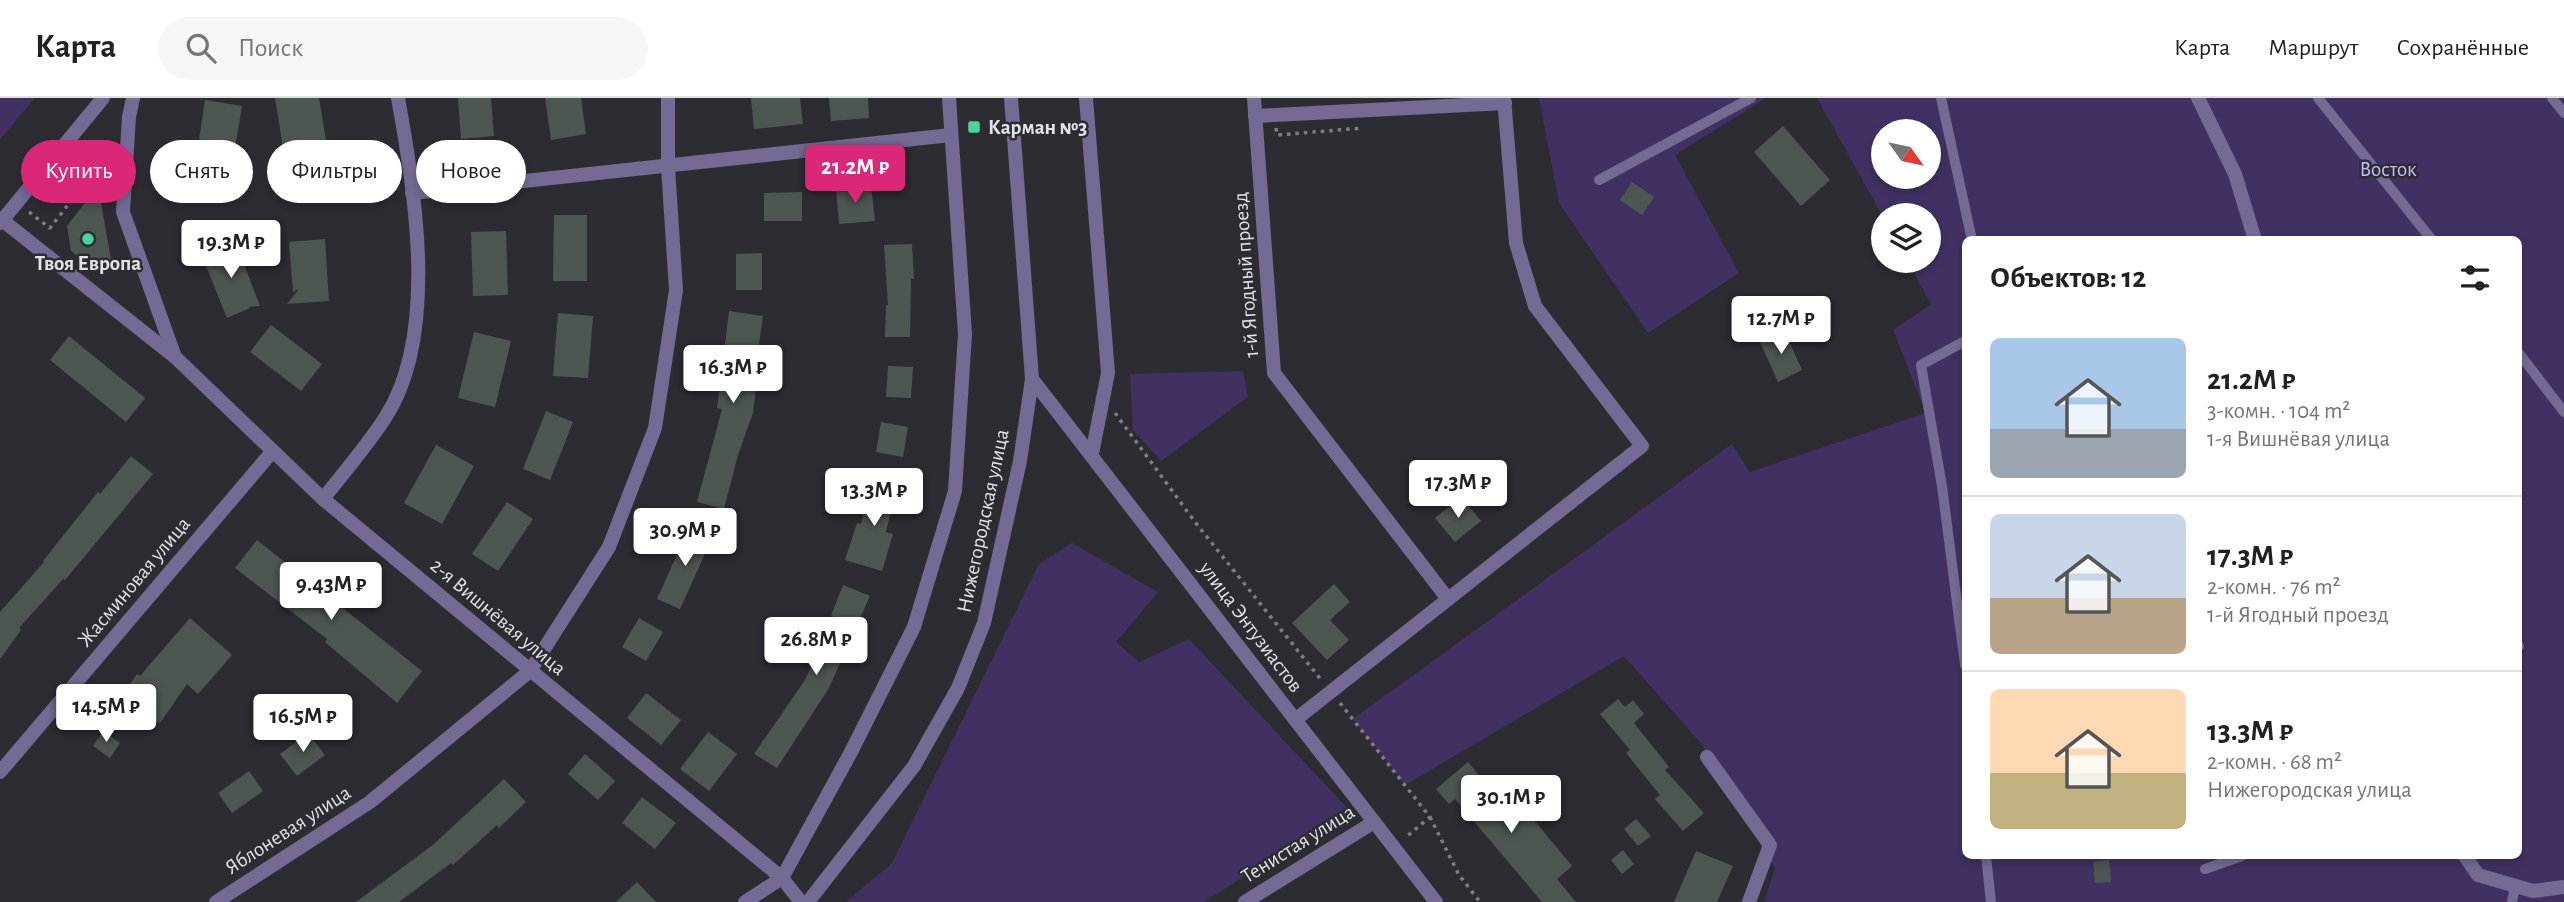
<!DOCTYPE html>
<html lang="ru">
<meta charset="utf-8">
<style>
body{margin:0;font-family:"Alegreya Sans",sans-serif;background:#f6f6f6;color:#202124;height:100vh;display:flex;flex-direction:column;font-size:26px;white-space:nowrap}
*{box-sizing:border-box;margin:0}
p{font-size:23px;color:#757577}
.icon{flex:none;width:38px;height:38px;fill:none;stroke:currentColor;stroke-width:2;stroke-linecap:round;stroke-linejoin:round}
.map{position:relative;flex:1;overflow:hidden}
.drawer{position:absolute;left:1962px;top:138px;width:560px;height:623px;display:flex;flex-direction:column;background:#fff;border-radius:10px;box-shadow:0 4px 10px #0003}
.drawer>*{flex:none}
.guide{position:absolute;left:21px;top:42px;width:665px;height:63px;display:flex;gap:14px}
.needle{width:46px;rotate:123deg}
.tools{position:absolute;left:1871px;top:21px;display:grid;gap:14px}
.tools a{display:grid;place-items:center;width:70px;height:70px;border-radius:50%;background:#fff;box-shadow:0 4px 10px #0003;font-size:35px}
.price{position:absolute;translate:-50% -60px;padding:0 16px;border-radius:7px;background:#fff;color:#222;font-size:23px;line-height:46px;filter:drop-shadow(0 2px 4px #0008)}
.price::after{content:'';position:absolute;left:50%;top:42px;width:21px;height:16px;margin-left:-10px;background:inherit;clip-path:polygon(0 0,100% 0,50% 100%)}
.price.on{background:#db2777;color:#fff}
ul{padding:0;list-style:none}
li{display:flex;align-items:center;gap:21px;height:175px;padding:0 28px}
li+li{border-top:2px solid #e0e0e0}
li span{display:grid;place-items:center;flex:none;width:196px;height:140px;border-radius:10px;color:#555}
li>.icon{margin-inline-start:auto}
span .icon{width:84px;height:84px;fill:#fffc;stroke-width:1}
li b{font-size:30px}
h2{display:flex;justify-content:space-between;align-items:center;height:84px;padding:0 28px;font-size:30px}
.tag{padding:0 24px;border-radius:32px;background:#fff;box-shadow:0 4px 10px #0003;font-size:24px;line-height:63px}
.tag.on{background:#db2777;color:#fff}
header{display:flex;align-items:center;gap:42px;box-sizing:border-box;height:98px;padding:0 35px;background:#fff;border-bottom:2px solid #e0e0e0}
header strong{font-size:33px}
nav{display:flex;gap:38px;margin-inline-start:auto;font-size:24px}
.search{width:490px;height:63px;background:#f6f6f6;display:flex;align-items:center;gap:18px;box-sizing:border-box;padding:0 24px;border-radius:38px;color:#757577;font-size:26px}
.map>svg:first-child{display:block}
.green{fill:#403162;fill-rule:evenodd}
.building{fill:#4e5652}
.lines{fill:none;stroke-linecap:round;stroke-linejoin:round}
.path{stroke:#7f7e84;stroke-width:3.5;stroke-dasharray:3.5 5;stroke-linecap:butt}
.service{stroke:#746a94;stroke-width:10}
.minor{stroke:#746a94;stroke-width:14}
.tertiary{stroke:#746a94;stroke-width:14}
.poi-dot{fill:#47d49d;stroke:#2e2c33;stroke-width:2.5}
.labels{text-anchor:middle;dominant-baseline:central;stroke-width:5;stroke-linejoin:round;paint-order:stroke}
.poi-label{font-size:21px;font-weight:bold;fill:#e3e2e7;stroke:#2e2c33;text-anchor:start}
.park-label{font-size:21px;fill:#c9b9fa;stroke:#2e2c33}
.street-label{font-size:21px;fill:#e3e2e7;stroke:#2e2c33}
</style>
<header>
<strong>Карта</strong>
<div class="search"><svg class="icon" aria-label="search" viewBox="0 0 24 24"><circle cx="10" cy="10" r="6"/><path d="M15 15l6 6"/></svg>Поиск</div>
<nav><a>Карта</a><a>Маршрут</a><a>Сохранённые</a></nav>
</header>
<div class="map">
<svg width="2564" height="804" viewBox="0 0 2564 804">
<rect width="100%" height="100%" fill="#2e2c33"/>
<!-- green -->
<g class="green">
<polygon points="0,0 35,0 0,41"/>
<polygon points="1539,0 1766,0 1675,57 1739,175 1648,235 1559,105"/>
<path d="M1817,0h747v804h-800l11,-34 -75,-126 -76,-86 -219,129 -52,-66 379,-275 18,28 176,-59 -33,-83 38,-26 -24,-43h21v-46l-45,2zM1883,33h45v46h-45zM1965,142h553v616h-553z"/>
<polygon points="1243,273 1248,299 1161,363 1133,332 1130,276"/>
<polygon points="1072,445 1158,494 1116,544 1139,564 1189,541 1350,713 1203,804 846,804 892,765 1039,466"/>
</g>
<!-- building -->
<g class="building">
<polygon points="275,0 319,0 328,55 285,62"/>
<polygon points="458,0 491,0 494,38 461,41"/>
<polygon points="545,0 581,0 586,36 551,42"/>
<polygon points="751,0 800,0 803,26 754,31"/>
<polygon points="829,0 868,0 869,20 831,23"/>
<polygon points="205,2 242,8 231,74 195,69"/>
<polygon points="1783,28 1830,82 1801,108 1754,54"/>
<polygon points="1632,84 1654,99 1642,117 1620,102"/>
<polygon points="871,87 875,123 839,126 836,90"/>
<polygon points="98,88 112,167 102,178 71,153 67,128"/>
<polygon points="802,94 802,123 764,123 764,95"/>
<polygon points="554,117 587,117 587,183 553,183"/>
<polygon points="506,133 508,197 473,198 471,134"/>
<polygon points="325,141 329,203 287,206 299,191 293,194 289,144"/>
<polygon points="236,145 260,208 249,209 250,210 227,220 202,158"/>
<polygon points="912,146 914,181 911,181 910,239 885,239 886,207 888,207 884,147"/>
<polygon points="762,155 762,192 736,192 736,156"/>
<polygon points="729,213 763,218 755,273 758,274 753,315 738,357 724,411 697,404 722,311 717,310"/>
<polygon points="558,215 593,218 588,280 553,278"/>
<polygon points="271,227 322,266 301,293 250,254"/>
<polygon points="1784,232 1802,272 1778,284 1760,244"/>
<polygon points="474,234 511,243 495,309 458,300"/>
<polygon points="69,238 145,300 126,324 50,262"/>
<polygon points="888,268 913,269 911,300 886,299"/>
<polygon points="546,313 573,324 550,382 523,371"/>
<polygon points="881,324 908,329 903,359 876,354"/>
<polygon points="436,347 474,368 442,426 404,405"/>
<polygon points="131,358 153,376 65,482 63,481 19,530 21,532 0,561 0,514 44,464 43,463 98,394 100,396"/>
<polygon points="871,381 897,387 886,434 893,436 882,473 845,462 857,425 861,426"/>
<polygon points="1461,399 1481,423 1455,444 1435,420"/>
<polygon points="507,404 533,421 498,473 472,456"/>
<polygon points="690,428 713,438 680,511 657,501"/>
<polygon points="257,442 422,573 397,605 325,544 327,541 235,470"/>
<polygon points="1334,486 1350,504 1330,522 1349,542 1327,562 1292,525"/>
<polygon points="843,487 870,498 829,590 777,670 754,656 805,582 834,519 831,518"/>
<polygon points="190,520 232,557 198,596 187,586 160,625 122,597 137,576 140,578"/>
<polygon points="639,520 663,534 646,563 622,549"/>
<polygon points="646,595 681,622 661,647 627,620"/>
<polygon points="1618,601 1625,609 1633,602 1644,616 1634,625 1669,669 1665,672 1704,715 1683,733 1655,701 1660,697 1626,655 1630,652 1600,616"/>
<polygon points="103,633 120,645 110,660 93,648"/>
<polygon points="708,634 737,656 709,693 680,671"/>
<polygon points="308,635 325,657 297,678 280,656"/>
<polygon points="585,656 615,683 598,702 568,676"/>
<polygon points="1468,664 1518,725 1529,716 1572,768 1557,781 1576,804 1542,804 1455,701 1449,706 1436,691"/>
<polygon points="249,673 263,693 232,715 218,695"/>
<polygon points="504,681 526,704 499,730 497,727 453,767 451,765 399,804 356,804 434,746"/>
<polygon points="642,699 676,725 655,751 622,725"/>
<polygon points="1636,721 1651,738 1638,748 1624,731"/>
<polygon points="1623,752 1634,766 1622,776 1611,762"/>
<polygon points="1696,753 1733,768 1717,804 1674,804"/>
<polygon points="2109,762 2111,784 2095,785 2093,764"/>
<polygon points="637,784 656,804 616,804"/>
</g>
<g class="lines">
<!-- path -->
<g class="path">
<polyline points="1276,30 1277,37 1363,30"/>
<polyline points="29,114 50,130 74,99 55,83"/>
<polyline points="1115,315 1195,424 1322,583"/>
<polyline points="1340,605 1430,719 1405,740"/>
<polyline points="1430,719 1459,777 1480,804"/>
</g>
<!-- service -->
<g class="service">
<polyline points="1941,0 1972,142"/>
<polyline points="2318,0 2432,142"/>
<polyline points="2552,0 2564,15"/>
<polyline points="1599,82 1751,0"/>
<polyline points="1965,243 1921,267 1942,388 1965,567"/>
<polyline points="2518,254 2564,314"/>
<polyline points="2518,547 2519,548"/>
<polyline points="1986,758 1991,804"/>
<polyline points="2205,771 2242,758"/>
<polyline points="2512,804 2515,788"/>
</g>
<!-- minor -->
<g class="minor">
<polyline points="133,0 129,19 123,114 175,259"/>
<polyline points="1086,0 1108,275 1092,356"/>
<polyline points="1254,0 1274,275 1448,501"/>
<polyline points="2198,0 2235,76 2255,142"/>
<polyline points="1255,18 1505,5"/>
<polyline points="412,95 951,37"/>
<polyline points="2,122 175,259 323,401 782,780 801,804"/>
<polyline points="0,125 103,0"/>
<path d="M323,401c21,-27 44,-53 62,-81 54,-82 30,-228 13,-320"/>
<polyline points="1295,622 1642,348 1535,208 1516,145 1504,0"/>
<polyline points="1707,659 1770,747 1749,804"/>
<polyline points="0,674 272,354"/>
<polyline points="2465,758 2478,777 2533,793 2564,789"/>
<polyline points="216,804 370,704 530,573 609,449 655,330 676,192 668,69 668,0"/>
<polyline points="745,804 782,780 851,654 914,529 955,393 965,236 949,0"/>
<polyline points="1245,804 1374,724"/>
</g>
<!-- tertiary -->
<g class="tertiary">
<polyline points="1032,281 1436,804"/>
<polyline points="808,804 914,668 958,590 984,525 1020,363 1032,281 1011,0"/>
</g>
</g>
<!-- markers -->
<g class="poi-dot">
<rect x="967" y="22" width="14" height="14" rx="3.5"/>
<circle cx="88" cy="141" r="7"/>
</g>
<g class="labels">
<!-- poi labels -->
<g class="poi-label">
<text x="988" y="29">Карман №3</text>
<text x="88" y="165" text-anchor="middle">Твоя Европа</text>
</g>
<!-- park labels -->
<g class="park-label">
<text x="2388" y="71">Восток</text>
</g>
<!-- street labels -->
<g class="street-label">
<text transform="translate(1246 177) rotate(-94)">1-й Ягодный проезд</text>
<text transform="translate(983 423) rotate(-78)">Нижегородская улица</text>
<text transform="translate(134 484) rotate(-50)">Жасминовая улица</text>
<text transform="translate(498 519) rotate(40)">2-я Вишнёвая улица</text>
<text transform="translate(1251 529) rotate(53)">улица Энтузиастов</text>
<text transform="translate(288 732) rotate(-33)">Яблоневая улица</text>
<text transform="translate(1298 746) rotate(-32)">Тенистая улица</text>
</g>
</g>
</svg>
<div class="tools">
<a><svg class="needle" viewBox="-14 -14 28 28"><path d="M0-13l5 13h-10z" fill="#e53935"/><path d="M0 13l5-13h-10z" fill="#757577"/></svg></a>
<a><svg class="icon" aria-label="layers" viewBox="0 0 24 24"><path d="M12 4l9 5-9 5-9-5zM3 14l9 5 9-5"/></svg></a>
</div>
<b class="price on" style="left:855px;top:107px">21.2M ₽</b>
<b class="price" style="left:231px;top:182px">19.3M ₽</b>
<b class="price" style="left:1781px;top:258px">12.7M ₽</b>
<b class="price" style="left:733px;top:307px">16.3M ₽</b>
<b class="price" style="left:1458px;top:422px">17.3M ₽</b>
<b class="price" style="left:874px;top:430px">13.3M ₽</b>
<b class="price" style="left:685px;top:470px">30.9M ₽</b>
<b class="price" style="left:331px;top:524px">9.43M ₽</b>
<b class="price" style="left:816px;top:579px">26.8M ₽</b>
<b class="price" style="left:106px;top:646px">14.5M ₽</b>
<b class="price" style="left:303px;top:656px">16.5M ₽</b>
<b class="price" style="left:1511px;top:737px">30.1M ₽</b>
<div class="guide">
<a class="tag on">Купить</a>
<a class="tag">Снять</a>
<a class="tag">Фильтры</a>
<a class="tag">Новое</a>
</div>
<section class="drawer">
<h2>Объектов: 12<svg class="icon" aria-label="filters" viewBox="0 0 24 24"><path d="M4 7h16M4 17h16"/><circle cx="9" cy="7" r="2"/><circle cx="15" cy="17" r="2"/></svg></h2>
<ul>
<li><span style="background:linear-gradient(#a9c7e8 65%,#9aa5b1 0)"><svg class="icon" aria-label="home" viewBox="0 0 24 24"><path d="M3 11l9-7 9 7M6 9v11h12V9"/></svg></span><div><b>21.2M ₽</b><p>3-комн. · 104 m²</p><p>1-я Вишнёвая улица</p></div></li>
<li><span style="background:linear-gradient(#c9d6e8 60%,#b9a48a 0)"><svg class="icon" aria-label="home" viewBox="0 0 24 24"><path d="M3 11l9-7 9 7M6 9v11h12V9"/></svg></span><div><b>17.3M ₽</b><p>2-комн. · 76 m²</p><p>1-й Ягодный проезд</p></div></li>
<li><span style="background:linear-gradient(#ffd9b3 60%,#c2b280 0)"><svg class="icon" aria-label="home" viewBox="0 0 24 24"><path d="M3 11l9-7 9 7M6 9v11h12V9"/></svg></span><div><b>13.3M ₽</b><p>2-комн. · 68 m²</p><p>Нижегородская улица</p></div></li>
</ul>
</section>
</div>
